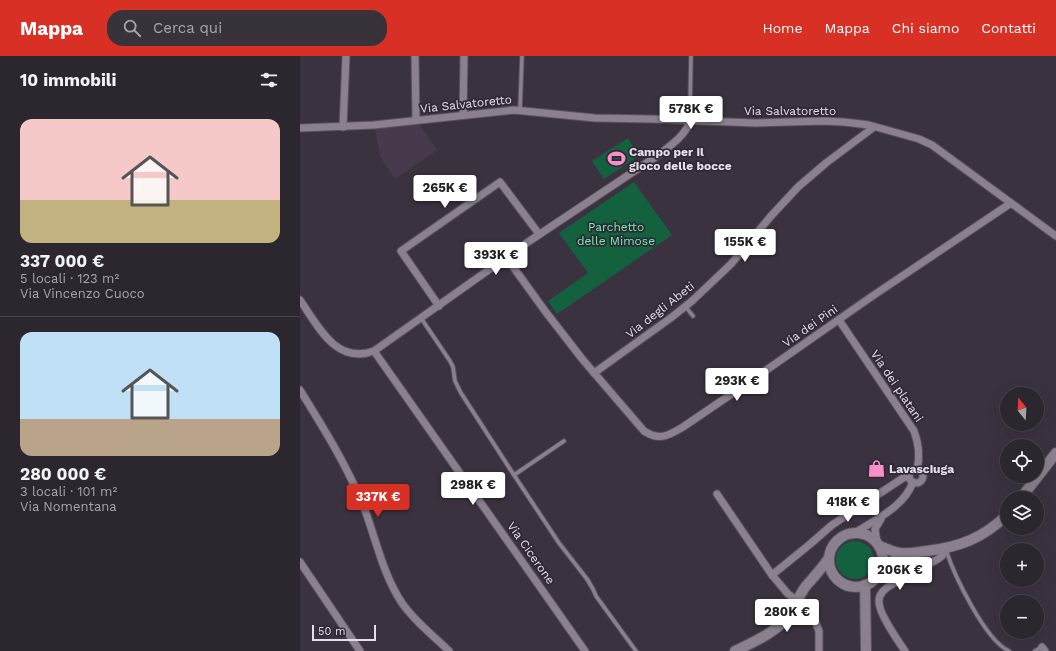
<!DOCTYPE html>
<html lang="it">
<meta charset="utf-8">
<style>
body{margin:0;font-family:"Work Sans",sans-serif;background:#38323b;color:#f1f3f6;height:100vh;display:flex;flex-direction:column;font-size:15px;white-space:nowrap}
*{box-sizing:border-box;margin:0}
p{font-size:13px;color:#a6a5aa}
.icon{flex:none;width:22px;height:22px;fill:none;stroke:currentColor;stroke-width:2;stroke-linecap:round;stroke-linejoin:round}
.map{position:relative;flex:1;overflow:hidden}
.sheet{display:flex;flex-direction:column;background:#2c262f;width:300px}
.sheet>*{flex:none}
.needle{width:26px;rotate:342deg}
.buttons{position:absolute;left:700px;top:331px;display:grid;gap:8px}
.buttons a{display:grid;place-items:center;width:44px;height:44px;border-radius:50%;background:#2c262f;box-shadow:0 4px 16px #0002,0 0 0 1px #48434b;font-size:20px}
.scale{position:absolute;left:12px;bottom:10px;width:64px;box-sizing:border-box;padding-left:4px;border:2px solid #e5dfe7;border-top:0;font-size:11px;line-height:14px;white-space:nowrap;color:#e5dfe7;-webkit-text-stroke:3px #312835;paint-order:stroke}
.price{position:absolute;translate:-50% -34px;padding:0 9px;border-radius:4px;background:#fff;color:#222;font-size:13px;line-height:26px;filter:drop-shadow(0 1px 2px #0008)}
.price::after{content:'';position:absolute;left:50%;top:24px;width:12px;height:9px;margin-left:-6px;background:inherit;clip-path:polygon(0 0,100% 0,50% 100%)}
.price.selected{background:#d93025;color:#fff}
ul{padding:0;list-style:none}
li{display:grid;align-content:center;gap:8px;height:212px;padding:0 20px}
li+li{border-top:1px solid #48434b}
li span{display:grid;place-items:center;height:124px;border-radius:12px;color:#555}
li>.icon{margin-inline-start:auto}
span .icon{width:72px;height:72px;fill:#fffc;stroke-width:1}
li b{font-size:17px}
h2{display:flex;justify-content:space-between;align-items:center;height:48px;padding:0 20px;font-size:17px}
header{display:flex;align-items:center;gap:24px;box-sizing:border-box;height:56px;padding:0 20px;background:#d93025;color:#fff}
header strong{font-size:19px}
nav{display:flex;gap:22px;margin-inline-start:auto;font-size:14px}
.search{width:280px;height:36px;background:#38323b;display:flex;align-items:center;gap:10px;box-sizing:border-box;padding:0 14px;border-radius:16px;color:#a6a5aa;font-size:15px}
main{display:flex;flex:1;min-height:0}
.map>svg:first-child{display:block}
.built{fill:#473a4c}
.green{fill:#14613f}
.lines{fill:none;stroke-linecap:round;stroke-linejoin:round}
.lane-casing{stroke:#59515c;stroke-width:5.5}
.street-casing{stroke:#59515c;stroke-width:9}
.secondary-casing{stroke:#59515c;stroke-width:12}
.lane{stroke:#8a808e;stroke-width:3.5}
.street{stroke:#8a808e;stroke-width:7}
.secondary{stroke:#8a808e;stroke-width:10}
.labels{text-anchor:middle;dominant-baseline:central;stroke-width:3.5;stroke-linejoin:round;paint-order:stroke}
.street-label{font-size:12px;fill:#e5dfe7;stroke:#312835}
.poi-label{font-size:12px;font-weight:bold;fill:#e5dfe7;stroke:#312835;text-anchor:start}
.park-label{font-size:12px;fill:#6cf5b1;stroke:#312835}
</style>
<header>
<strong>Mappa</strong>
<div class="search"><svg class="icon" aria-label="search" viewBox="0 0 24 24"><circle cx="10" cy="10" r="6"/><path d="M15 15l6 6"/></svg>Cerca qui</div>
<nav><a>Home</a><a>Mappa</a><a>Chi siamo</a><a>Contatti</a></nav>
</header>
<main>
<section class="sheet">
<h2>10 immobili<svg class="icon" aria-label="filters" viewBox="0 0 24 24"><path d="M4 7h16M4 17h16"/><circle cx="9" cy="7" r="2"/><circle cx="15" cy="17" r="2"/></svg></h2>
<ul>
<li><span style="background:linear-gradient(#f6c9c9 65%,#c2b280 0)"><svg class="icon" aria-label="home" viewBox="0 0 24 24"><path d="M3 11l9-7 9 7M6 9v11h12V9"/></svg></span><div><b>337 000 €</b><p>5 locali · 123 m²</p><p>Via Vincenzo Cuoco</p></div></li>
<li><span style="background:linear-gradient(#bfe0f5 70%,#b9a48a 0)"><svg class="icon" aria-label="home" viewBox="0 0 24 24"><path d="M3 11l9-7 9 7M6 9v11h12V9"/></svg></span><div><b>280 000 €</b><p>3 locali · 101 m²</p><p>Via Nomentana</p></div></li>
</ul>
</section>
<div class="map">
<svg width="756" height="595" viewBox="0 0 756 595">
<rect width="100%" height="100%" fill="#3b323f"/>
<!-- built -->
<polygon class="built" points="119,68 137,94 95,123 80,100 75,73"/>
<!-- green -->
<g class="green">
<polygon points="328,82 339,100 304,123 292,105"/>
<polygon points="334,126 372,179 257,258 248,245 288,217 259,177"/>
<circle cx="555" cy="504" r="19"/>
</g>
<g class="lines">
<defs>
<g id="lane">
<polyline points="220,54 222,0"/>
<polyline points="391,64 390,52 391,0"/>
<polyline points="385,250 393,260"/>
<polyline points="121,262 150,305 153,311 155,325 161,337 212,416 259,487 287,523 293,533 296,540 336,595"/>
<polyline points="214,419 264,385"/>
<path d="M646,494c8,25 39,90 63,101"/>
<polyline points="735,595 742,591"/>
</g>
<g id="street">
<polyline points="115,0 116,64"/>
<polyline points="163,59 164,0"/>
<polyline points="43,71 46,0"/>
<polyline points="0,72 74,69 214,54 295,62 352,63 456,67 523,65 544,66 569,69 619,83 632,89 756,180"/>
<path d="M206,201l39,54 38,49 61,71c15,10 24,5 39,-4l72,-49 116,-81 140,-94"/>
<path d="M0,244c18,26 36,65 74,51l157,-111 126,-84c13,-10 28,-20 34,-36"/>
<polyline points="139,250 101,195 200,126 239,178"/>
<path d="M539,264l75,111c5,13 6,26 3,39"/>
<polyline points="74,295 285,595"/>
<polyline points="294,317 372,261 392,245 431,208 471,160 498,131 526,107 574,71"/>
<path d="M0,334c23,37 46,74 63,115 13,33 19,68 39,98 13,19 31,32 47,48"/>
<circle cx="616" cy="420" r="7"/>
<polyline points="417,438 472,519 488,538 498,545 515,565 519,575 519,595"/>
<path d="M555,477c21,-14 49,-26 58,-51"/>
<polyline points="577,486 575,473 581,463"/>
<polyline points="0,506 60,595"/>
<polyline points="472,519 509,489 532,469 603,422 609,420"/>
<polyline points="742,591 745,595"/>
<path d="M605,595c-7,-10 -27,-39 -26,-50 0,-7 5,-11 10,-15l49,-27 4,-3 3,-7"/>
</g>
<g id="secondary">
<polyline points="721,442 756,397"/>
<circle cx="556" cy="504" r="27"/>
<path d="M579,490c7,2 14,6 21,7 9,1 18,-1 27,-2 33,-4 56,-13 80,-36"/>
<polyline points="581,514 588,507 608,499"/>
<polyline points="565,529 566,595"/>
<path d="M435,595c21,-10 42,-19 56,-38 5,-8 8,-18 15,-27 8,-9 16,-18 23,-28"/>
</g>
</defs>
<!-- lane casing -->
<use href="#lane" class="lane-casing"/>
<!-- street casing -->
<use href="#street" class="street-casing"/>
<!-- secondary casing -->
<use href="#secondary" class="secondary-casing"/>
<!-- lane -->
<use href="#lane" class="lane"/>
<!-- street -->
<use href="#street" class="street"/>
<!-- secondary -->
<use href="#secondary" class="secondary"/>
</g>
<!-- icons -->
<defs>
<symbol id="stadium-bare" viewBox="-9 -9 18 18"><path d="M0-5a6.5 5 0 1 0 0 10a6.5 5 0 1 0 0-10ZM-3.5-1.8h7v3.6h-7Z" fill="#f98fc9" stroke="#312835" stroke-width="2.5" paint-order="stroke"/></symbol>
<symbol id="shop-bare" viewBox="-9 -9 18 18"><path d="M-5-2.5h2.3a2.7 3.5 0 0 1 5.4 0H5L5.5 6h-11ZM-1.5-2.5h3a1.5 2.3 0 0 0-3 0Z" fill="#f98fc9" stroke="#312835" stroke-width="2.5" paint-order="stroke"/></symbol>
</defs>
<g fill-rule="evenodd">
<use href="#stadium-bare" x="304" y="90" width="25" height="25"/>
<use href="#shop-bare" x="564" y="400" width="25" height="25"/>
</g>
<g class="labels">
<!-- street labels -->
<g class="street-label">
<text transform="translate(166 48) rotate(-6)">Via Salvatoretto</text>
<text x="490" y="55">Via Salvatoretto</text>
<text transform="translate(360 254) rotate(-38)">Via degli Abeti</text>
<text transform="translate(510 270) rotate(-35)">Via dei Pini</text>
<text transform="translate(597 330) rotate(56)">Via dei platani</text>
<text transform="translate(231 497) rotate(55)">Via Cicerone</text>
</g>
<!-- poi labels -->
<g class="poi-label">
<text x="329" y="96">Campo per il<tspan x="329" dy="14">gioco delle bocce</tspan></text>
<text x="589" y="413">Lavasciuga</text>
</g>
<!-- park labels -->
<g class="park-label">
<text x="316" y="171">Parchetto<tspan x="316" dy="14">delle Mimose</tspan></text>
</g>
</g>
</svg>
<div class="buttons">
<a><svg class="needle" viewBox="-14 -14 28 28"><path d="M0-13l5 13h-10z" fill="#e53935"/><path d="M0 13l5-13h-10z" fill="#a6a5aa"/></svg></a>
<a><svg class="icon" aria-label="locate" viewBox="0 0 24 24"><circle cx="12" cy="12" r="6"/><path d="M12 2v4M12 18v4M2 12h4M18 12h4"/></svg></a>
<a><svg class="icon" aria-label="layers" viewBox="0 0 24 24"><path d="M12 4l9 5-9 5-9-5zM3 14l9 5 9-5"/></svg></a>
<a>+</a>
<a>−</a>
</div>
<div class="scale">50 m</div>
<b class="price" style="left:391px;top:74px">578K €</b>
<b class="price" style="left:145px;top:153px">265K €</b>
<b class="price" style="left:445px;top:207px">155K €</b>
<b class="price" style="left:196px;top:220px">393K €</b>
<b class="price" style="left:437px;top:346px">293K €</b>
<b class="price" style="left:173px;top:450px">298K €</b>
<b class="price selected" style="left:78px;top:462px">337K €</b>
<b class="price" style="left:548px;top:467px">418K €</b>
<b class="price" style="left:600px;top:535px">206K €</b>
<b class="price" style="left:487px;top:577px">280K €</b>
</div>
</main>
